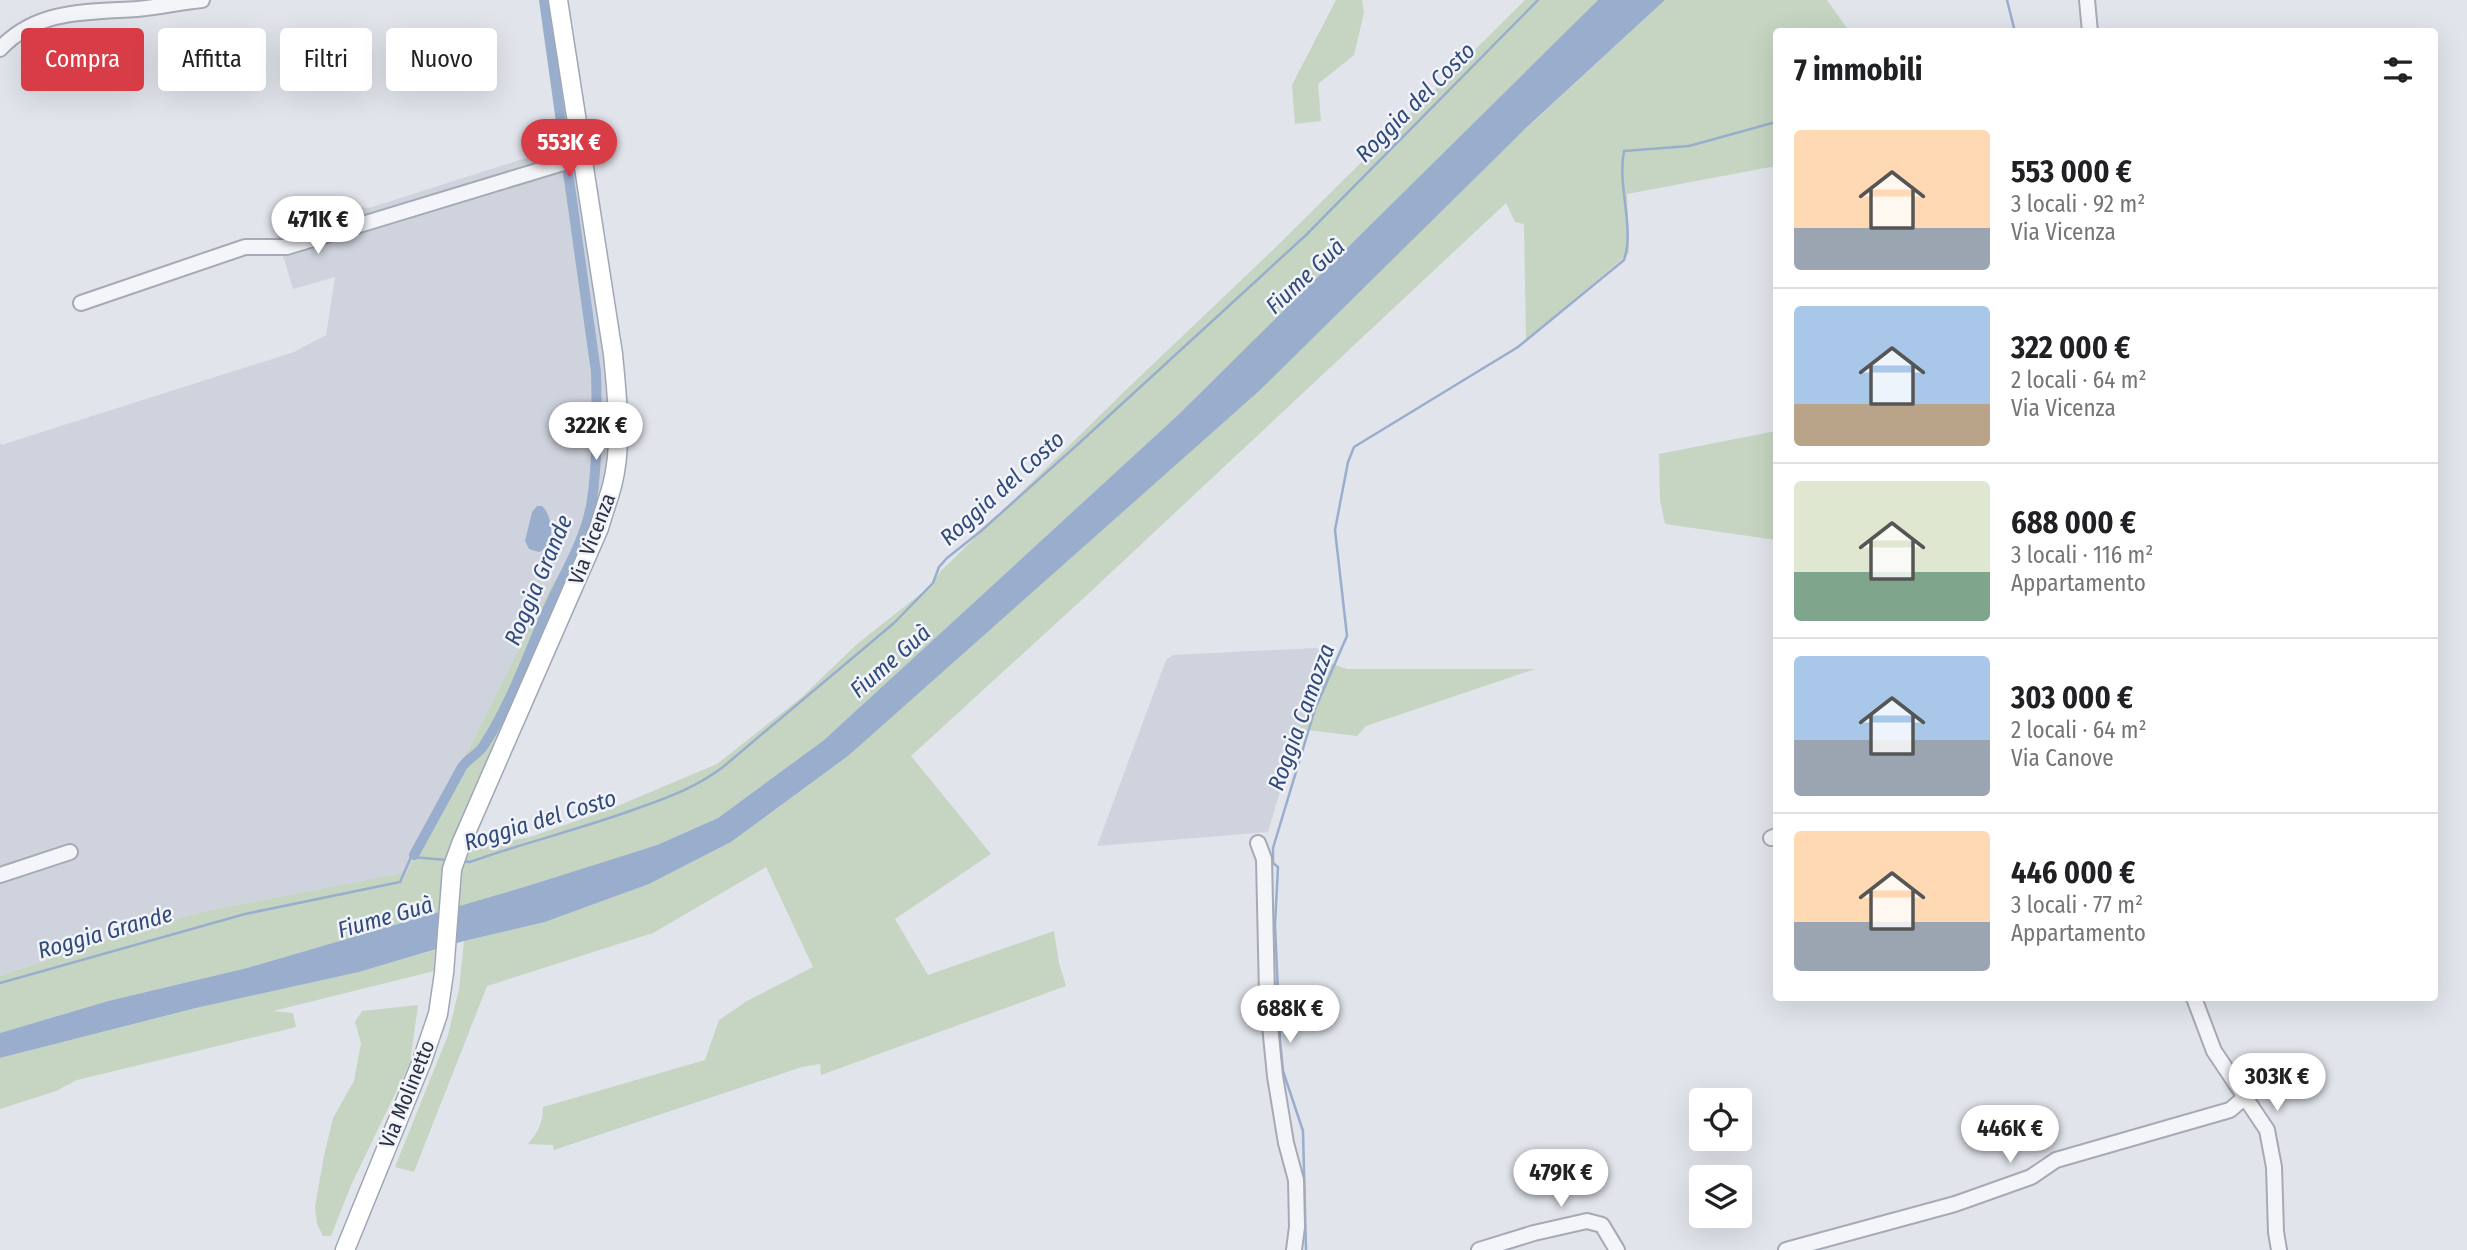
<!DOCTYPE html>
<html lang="it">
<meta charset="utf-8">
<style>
body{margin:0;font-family:"Fira Sans Condensed",sans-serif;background:#f6f6f6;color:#202124;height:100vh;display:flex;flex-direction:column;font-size:26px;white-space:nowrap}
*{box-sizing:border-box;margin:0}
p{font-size:23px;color:#757577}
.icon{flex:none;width:38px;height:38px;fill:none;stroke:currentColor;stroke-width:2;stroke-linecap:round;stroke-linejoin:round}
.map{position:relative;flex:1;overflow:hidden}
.drawer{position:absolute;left:1773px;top:28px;width:665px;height:973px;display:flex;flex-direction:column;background:#fff;border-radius:7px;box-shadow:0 7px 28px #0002}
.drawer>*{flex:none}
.guide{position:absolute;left:21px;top:28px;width:665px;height:63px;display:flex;gap:14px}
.fabs{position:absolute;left:1689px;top:1088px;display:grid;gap:14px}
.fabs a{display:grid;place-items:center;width:63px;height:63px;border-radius:7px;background:#fff;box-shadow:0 7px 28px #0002;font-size:35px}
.price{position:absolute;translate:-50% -60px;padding:0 16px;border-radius:24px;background:#fff;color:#222;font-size:23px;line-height:46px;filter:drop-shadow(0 2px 4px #0008)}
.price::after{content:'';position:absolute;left:50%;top:42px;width:21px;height:16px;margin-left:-10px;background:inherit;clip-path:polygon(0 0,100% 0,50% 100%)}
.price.selected{background:#d83d47;color:#fff}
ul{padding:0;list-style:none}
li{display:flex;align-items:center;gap:21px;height:175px;padding:0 21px}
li+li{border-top:2px solid #e0e0e0}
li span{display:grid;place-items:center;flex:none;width:196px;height:140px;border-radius:7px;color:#555}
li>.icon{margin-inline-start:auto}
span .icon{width:84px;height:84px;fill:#fffc;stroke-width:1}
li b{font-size:30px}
h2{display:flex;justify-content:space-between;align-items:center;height:84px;padding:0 21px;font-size:30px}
.chip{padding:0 24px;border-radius:7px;background:#fff;box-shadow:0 7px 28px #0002;font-size:24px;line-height:63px}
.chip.selected{background:#d83d47;color:#fff}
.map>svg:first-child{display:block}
.built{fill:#cfd3dd}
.green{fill:#c5d5c1}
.water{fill:#99aecd}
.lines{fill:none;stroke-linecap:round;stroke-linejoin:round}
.stream{stroke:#99aecd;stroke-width:2.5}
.canal{stroke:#99aecd;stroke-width:10}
.minor-casing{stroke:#a6aab6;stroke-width:18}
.major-casing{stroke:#9fa7b7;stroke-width:21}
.minor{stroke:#f4f5f8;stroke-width:14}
.major{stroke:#fff;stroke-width:18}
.labels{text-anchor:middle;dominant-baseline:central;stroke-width:5;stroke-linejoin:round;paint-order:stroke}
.street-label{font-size:21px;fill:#283044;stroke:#f1f3f8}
.water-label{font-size:23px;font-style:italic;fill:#2f4a7b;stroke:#f1f3f8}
</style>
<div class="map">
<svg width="2467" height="1250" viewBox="0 0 2467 1250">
<rect width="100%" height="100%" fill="#e1e4eb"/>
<!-- built -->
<g class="built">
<polygon points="573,143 605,365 608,455 602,496 591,526 565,584 556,578 407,872 206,911 142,928 0,976 0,442 1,445 294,352 326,335 335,277 293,289 277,235 361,207 369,208"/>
<polygon points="1315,648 1322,649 1328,655 1326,662 1307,702 1268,832 1097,846 1166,660 1173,655"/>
</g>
<!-- green -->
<g class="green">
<polygon points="1336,0 1362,0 1364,13 1354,55 1318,84 1321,121 1295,124 1292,85"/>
<polygon points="1525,0 1598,0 1178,415 824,740 718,818 657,845 531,886 247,968 108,1001 0,1033 0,976 142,928 206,911 407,872 555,578 565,584 468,818 461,819 449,853 530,837 608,810 717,764 802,697 857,644 928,588 942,570 1129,387 1276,247"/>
<path d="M1665,0h162l22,31 -73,1v134l-149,28 2,59 -103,87 -2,-116 -9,-2 -9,-19 -419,392 -176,161 80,98 -96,65 33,56 126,-44 5,32 7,23 -245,89 -1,-11 -18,3 -248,83 -1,-5 -25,-1c10,-12 15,-21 15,-37l162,-47 14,-40 28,-19 66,-34 -47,-100 -113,66 -166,53 -73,186 -19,-5 53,-132 11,-46 5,-48 81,-19 104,-38 82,-42 117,-86z"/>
<polygon points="1776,431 1776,540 1665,524 1660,500 1659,454"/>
<polygon points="1326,662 1347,669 1535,669 1366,726 1357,736 1299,729 1307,702"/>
<polygon points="435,950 434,971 273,1011 293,1013 296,1027 77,1080 56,1091 0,1109 0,1058 196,1008 359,972"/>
<polygon points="418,1005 410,1063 352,1183 331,1236 323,1236 317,1224 315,1207 324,1156 333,1118 354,1081 361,1043 355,1022 362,1011"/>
</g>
<!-- water -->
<g class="water">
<polygon points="1598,0 1665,0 1526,128 1259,391 848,756 731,842 649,884 545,922 464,941 359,972 196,1008 0,1058 0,1033 108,1001 247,968 531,885 657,845 718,818 824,740 1178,415"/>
<path d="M537,506h5c10,9 12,32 5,43l-8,3 -10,-3 -4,-8 7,-29z"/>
</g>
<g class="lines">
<!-- stream -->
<g class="stream">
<polyline points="2007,0 2015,32"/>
<path d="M461,861l9,1c56,-20 115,-34 171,-55 29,-10 57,-21 82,-40l171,-144 39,-40 6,-16 8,-9 34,-27 95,-85 230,-211 232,-235"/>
<polyline points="0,983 245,914 400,882 411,857 447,860"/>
<path d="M1306,1250l-3,-119 -20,-60 -3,-31 -5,-115 3,-58 -5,-4v-15l42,-139 32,-73 -12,-106 13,-68 6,-15 164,-100 106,-87c11,-32 -7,-74 0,-109l65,-5 87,-24"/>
</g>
<!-- canal -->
<path class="canal" d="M414,855l48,-88c6,-9 16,-12 22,-22 28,-43 45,-94 66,-141 16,-34 36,-66 42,-104 6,-43 5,-86 4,-128l-52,-372"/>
<defs>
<g id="minor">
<polyline points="2087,0 2090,32"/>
<path d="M0,49c37,-40 88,-37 137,-40 22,-2 44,-7 65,-9"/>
<polyline points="81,303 245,247 287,247 583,157"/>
<polyline points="1771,838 1776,836"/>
<polyline points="1258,843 1264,859 1267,995 1275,1076 1286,1143 1296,1180 1297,1227 1294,1250"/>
<polyline points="0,875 70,852"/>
<polyline points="2194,998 2214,1051 2267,1130 2274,1167 2276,1232 2279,1250"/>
<polyline points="1479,1250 1534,1233 1587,1221 1602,1225 1617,1250"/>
<polyline points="1786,1250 1955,1204 2031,1177 2056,1160 2230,1110 2244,1098"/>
</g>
<path id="major" d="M345,1250l77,-189 16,-47 6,-41 8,-104 9,-25 138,-316c4,-14 9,-28 13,-42 11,-42 5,-89 1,-132l-55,-354"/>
</defs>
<!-- minor casing -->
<use href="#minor" class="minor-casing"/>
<!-- major casing -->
<use href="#major" class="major-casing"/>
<!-- minor -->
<use href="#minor" class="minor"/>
<!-- major -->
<use href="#major" class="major"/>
</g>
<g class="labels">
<!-- street labels -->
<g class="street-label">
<text transform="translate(592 539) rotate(-69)">Via Vicenza</text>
<text transform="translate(407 1094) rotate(-68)">Via Molinetto</text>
</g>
<!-- water labels -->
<g class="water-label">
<text transform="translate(1415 102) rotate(-45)">Roggia del Costo</text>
<text transform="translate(1305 276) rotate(-43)">Fiume Guà</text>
<text transform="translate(1002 488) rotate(-42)">Roggia del Costo</text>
<text transform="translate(538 580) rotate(-67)">Roggia Grande</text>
<text transform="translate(890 661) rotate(-41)">Fiume Guà</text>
<text transform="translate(1301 717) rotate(-70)">Roggia Camozza</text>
<text transform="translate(540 820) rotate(-17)">Roggia del Costo</text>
<text transform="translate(385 917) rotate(-16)">Fiume Guà</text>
<text transform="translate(105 932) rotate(-16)">Roggia Grande</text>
</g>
</g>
</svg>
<div class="fabs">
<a><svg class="icon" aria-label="locate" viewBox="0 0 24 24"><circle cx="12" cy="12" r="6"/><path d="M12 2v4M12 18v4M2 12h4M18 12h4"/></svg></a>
<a><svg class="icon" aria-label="layers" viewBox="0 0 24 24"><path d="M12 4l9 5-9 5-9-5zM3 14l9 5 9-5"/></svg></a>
</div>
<b class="price selected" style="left:569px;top:179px">553K €</b>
<b class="price" style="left:318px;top:256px">471K €</b>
<b class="price" style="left:596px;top:462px">322K €</b>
<b class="price" style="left:1290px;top:1045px">688K €</b>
<b class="price" style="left:2277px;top:1113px">303K €</b>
<b class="price" style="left:2010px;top:1165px">446K €</b>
<b class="price" style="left:1561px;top:1209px">479K €</b>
<div class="guide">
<a class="chip selected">Compra</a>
<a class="chip">Affitta</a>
<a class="chip">Filtri</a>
<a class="chip">Nuovo</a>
</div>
<section class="drawer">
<h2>7 immobili<svg class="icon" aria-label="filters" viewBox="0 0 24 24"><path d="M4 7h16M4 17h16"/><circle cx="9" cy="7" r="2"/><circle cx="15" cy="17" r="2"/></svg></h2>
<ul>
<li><span style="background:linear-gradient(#ffd9b3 70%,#9aa5b1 0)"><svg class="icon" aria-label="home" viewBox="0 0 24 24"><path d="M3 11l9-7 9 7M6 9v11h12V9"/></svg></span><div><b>553 000 €</b><p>3 locali · 92 m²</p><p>Via Vicenza</p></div></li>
<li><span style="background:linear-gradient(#a9c7e8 70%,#b9a48a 0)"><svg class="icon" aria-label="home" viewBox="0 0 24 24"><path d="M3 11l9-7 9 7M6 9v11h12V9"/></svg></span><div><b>322 000 €</b><p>2 locali · 64 m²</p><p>Via Vicenza</p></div></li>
<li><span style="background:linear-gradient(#dfe7d0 65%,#7fa58c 0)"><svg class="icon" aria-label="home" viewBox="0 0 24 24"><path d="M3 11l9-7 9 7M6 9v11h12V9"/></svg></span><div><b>688 000 €</b><p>3 locali · 116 m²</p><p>Appartamento</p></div></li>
<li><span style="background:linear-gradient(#a9c7e8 60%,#9aa5b1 0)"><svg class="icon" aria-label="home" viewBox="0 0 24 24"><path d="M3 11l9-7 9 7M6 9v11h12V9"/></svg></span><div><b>303 000 €</b><p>2 locali · 64 m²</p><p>Via Canove</p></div></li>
<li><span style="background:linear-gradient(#ffd9b3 65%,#9aa5b1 0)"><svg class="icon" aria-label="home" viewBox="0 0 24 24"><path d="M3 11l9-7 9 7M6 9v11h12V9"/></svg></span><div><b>446 000 €</b><p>3 locali · 77 m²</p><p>Appartamento</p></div></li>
</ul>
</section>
</div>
